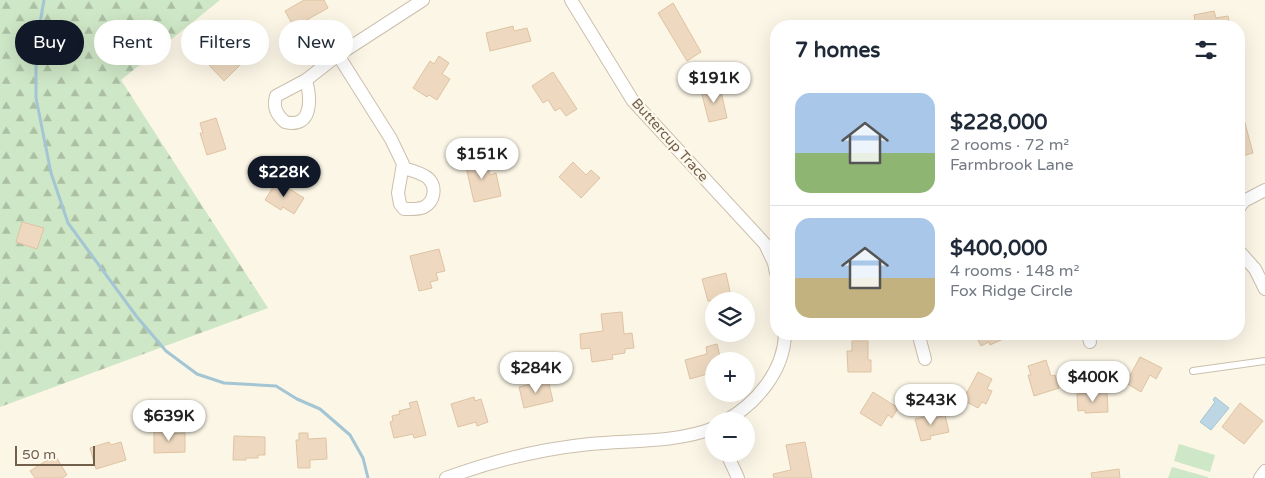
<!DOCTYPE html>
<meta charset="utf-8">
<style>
body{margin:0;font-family:"Varela Round",sans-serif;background:#f2f2f3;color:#1f2937;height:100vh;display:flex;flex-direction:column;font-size:19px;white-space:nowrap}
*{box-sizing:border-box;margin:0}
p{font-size:16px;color:#747a83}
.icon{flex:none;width:28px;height:28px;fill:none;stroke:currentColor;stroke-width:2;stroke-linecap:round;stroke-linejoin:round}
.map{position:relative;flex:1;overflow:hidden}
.details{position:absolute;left:770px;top:20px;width:475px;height:320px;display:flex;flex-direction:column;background:#fff;border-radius:20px;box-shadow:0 5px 20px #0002}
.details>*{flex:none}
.guide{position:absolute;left:15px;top:20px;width:475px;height:45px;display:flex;gap:10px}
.controls{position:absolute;left:705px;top:292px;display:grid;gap:10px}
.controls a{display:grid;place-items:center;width:50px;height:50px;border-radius:50%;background:#fff;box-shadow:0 5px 20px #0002;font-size:25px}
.scale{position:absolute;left:15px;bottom:12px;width:80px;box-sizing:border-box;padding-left:5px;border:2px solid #72604d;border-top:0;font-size:14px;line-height:18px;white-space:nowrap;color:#72604d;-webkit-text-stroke:4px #fef9ec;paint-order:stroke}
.price{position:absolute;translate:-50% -42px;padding:0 11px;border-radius:18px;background:#fff;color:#222;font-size:16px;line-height:32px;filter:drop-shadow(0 1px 2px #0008)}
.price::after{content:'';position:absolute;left:50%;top:30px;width:15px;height:11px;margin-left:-8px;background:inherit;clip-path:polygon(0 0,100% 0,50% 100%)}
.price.current{background:#111827;color:#fff}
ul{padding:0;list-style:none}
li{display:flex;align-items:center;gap:15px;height:125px;padding:0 25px}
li+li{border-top:1px solid #e0e1e3}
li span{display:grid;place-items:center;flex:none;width:140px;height:100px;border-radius:15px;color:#555}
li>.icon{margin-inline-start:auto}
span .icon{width:60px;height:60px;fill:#fffc;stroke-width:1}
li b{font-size:21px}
h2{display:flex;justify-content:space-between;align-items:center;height:60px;padding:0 25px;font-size:21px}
.chip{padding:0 18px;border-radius:22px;background:#fff;box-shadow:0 5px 20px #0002;font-size:18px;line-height:45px}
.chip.current{background:#111827;color:#fff}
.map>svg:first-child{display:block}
.grass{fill:#cee7c6}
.forest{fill:url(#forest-firs)}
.water{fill:#bcd7e3;stroke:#a3c5d4}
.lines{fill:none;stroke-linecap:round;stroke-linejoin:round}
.stream{stroke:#a3c5d4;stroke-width:3}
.building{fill:#eed9c0;stroke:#dfc3a2}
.lane-casing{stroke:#ccbfad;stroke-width:8}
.street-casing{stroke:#ccbfad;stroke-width:14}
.lane{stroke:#fff;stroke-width:6}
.street{stroke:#fff;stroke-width:12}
.labels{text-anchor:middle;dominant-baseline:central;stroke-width:4.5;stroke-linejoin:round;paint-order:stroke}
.street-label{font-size:14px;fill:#72604d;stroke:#fef9ec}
</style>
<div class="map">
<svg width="1265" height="478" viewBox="0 0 1265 478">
<defs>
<pattern id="forest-firs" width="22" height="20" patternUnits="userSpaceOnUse" patternTransform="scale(1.25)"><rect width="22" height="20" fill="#cee7c6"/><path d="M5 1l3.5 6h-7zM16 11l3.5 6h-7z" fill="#acbfa3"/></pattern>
</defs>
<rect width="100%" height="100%" fill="#fbf6e6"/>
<!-- grass -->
<g class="grass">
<polygon points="1179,444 1215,455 1210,472 1174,461"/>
<polygon points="1172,467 1208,477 1208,478 1168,478"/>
</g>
<!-- forest -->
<polygon class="forest" points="0,0 220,0 121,80 268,308 0,407"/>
<!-- water -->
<polygon class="water" points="1215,397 1229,408 1211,430 1200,422 1215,402 1213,400"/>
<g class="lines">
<!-- stream -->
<polyline class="stream" points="44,0 36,46 36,98 51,173 68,223 137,317 166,351 197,374 224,383 276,386 297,399 320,409 350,435 363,458 368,478"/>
</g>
<!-- building -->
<g class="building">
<polygon points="304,0 324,0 328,8 294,27 285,11"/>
<polygon points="673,3 701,52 687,61 658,13"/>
<polygon points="1214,11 1216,18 1228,16 1230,26 1196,26 1194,15"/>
<polygon points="513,26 514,31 527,28 531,41 490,51 486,33"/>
<polygon points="229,39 247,58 224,81 209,65 216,59 212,55"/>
<polygon points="439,56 449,63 442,74 450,79 437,100 429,95 427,97 413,88 430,61 434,64"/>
<polygon points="553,72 577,109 566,116 560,108 555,111 548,100 543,103 532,86"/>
<polygon points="720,87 727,118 709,122 701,91"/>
<polygon points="1239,112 1242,112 1253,153 1239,157"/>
<polygon points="216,118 226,149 207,155 200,133 203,133 200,123"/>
<polygon points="484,153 490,175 496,173 501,196 474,202 466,167 472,166 469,157"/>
<polygon points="573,162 586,175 591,170 600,178 581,198 559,177"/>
<polygon points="277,181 304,198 294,214 283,207 281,210 265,200"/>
<polygon points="22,222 44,228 37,249 16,242"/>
<polygon points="439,249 445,271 436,273 438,280 430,282 432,288 419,291 410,256"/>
<polygon points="726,273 732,301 708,301 702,279"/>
<polygon points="622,312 624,334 632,333 634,348 625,349 625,353 612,355 613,359 592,362 590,348 581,349 580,334 603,331 601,314"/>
<polygon points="975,334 1014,334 990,345 989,342 981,346"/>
<polygon points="852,341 868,341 868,360 871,360 871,372 848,372 847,351 852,351"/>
<polygon points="717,344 721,361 714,361 714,372 690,379 685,360 707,354 706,347"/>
<polygon points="1140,357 1162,368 1156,379 1150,375 1141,392 1126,383"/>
<polygon points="1046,360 1051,376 1055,375 1059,388 1034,396 1028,375 1031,375 1028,366"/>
<polygon points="978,372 992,379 987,389 992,391 986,404 982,402 978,408 963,400"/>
<polygon points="548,380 553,401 524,408 519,387"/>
<polygon points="873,392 898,408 892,418 888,415 881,426 860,413"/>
<polygon points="1107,392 1108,412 1085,413 1085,410 1078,411 1077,394"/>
<polygon points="474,397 475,401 481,399 488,422 477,426 476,422 458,427 451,404"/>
<polygon points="417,401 426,435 414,438 413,434 394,438 390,422 393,421 392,416 400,414 399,411 411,408 409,403"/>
<polygon points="1240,403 1263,421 1244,444 1222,427"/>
<polygon points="936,414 936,418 945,415 949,432 930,436 931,439 921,441 915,419"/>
<polygon points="154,429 166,429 167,434 185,433 185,452 154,453"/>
<polygon points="299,433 308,433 308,439 326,438 327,459 310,460 310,468 298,468 296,440 299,440"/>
<polygon points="234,436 265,437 265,455 258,455 258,458 246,458 246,460 233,460"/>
<polygon points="109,442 111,445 121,442 126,460 96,469 90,448"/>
<polygon points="805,442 812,478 774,478 773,474 791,470 786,445"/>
<polygon points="55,455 67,475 62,478 35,478 30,471"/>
<polygon points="1119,469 1120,478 1092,478 1091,473"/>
</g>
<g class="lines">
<defs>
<polyline id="lane" points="1193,371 1265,361"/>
<g id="street">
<polyline points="571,0 633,101 765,244 774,263 776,273"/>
<path d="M338,55l53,84 12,25 -5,29 2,11 4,5c6,0 14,1 20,-2 10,-5 13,-19 5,-28 -6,-6 -18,-9 -26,-11"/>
<path d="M306,80c5,18 7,49 -21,42 -9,-8 -12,-15 -9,-26l30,-16 32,-25 85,-55"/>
<polyline points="1239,208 1244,201 1265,190"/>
<polyline points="1239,251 1255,269 1265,289"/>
<polyline points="921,334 920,340 925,359"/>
<polyline points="1088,334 1090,342"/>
<path d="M725,421c31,-17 59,-50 60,-87"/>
<polyline points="727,454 738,478"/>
<path d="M446,478c46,-17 95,-29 144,-34 41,-4 85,-1 124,-16"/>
<polyline points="1260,478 1265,471"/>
</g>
</defs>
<!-- lane casing -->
<use href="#lane" class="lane-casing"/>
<!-- street casing -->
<use href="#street" class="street-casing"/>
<!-- lane -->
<use href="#lane" class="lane"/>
<!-- street -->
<use href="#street" class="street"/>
</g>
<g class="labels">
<!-- street labels -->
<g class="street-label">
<text transform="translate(670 140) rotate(48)">Buttercup Trace</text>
</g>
</g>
</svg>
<div class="controls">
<a><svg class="icon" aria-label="layers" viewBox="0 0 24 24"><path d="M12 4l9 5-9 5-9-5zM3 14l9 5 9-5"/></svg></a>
<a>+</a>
<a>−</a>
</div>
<div class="scale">50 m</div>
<b class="price" style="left:714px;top:104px">$191K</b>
<b class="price" style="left:482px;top:180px">$151K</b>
<b class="price current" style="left:284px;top:198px">$228K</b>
<b class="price" style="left:536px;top:394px">$284K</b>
<b class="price" style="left:1093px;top:403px">$400K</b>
<b class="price" style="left:931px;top:426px">$243K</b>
<b class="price" style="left:169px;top:442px">$639K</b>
<div class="guide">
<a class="chip current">Buy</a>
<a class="chip">Rent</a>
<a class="chip">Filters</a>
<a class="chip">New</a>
</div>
<section class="details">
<h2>7 homes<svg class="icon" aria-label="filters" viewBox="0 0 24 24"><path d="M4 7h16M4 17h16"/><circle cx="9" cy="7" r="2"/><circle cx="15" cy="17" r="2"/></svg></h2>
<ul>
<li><span style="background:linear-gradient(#a9c7e8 60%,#8fb573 0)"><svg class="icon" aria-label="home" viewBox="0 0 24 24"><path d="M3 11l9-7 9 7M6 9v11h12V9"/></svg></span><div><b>$228,000</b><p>2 rooms · 72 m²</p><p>Farmbrook Lane</p></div></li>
<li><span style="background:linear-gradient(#a9c7e8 60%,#c2b280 0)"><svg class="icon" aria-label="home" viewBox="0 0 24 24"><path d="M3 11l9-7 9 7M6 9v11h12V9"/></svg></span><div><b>$400,000</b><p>4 rooms · 148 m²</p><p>Fox Ridge Circle</p></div></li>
</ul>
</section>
</div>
